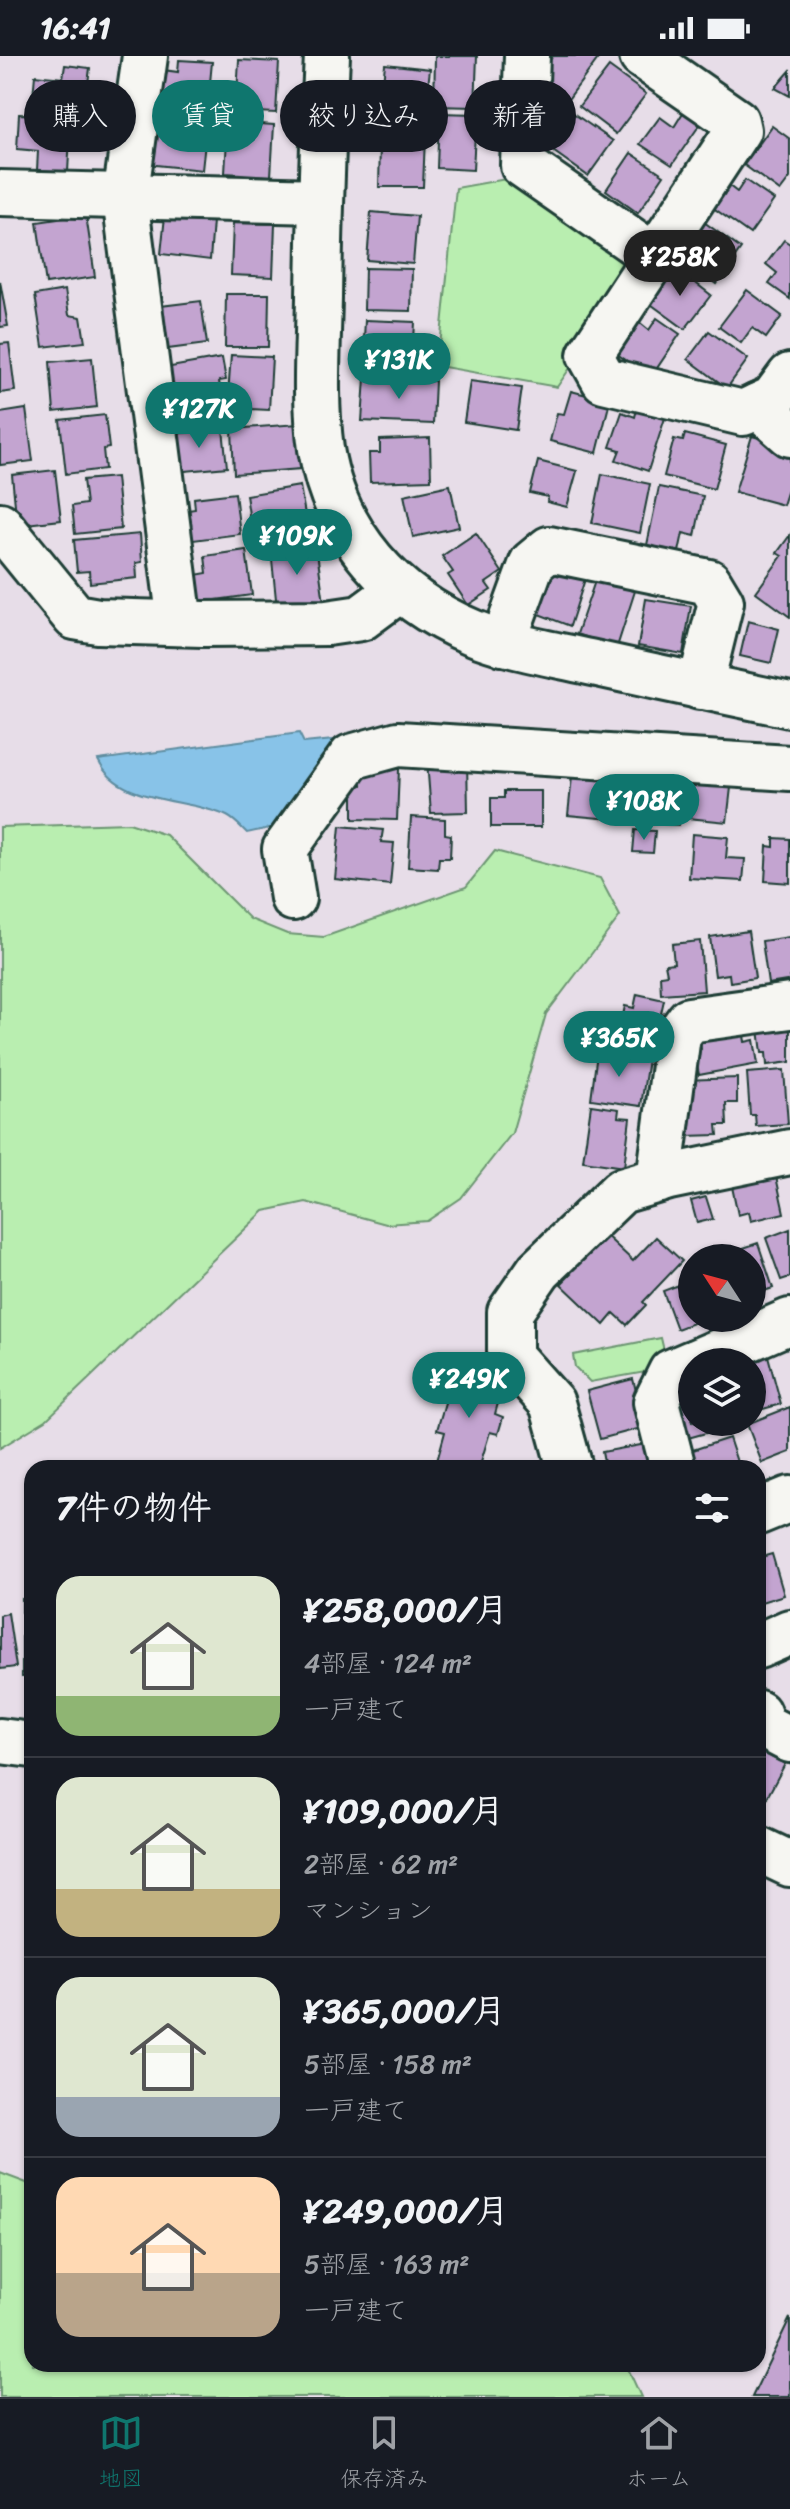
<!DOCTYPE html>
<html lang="ja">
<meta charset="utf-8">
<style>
body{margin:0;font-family:Sriracha,"Klee One",sans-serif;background:#20242c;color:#f1f3f6;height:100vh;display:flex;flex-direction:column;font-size:30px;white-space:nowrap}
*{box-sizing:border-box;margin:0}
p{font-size:26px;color:#9ea1a6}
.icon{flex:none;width:44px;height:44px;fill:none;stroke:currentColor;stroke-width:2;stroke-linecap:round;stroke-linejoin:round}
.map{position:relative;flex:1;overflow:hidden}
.side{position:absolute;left:24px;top:1404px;width:742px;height:912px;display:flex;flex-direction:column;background:#171b24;border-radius:24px;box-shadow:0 2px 6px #0004}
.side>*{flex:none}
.guide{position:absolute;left:24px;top:24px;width:742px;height:72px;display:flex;gap:16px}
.needle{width:52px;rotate:306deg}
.buttons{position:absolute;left:678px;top:1188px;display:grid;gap:16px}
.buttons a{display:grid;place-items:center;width:88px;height:88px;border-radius:50%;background:#171b24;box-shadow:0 2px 6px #0004;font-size:40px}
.price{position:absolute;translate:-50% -68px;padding:0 18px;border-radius:28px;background:#0f766e;color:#fff;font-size:26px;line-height:52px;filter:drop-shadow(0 2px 4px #0008)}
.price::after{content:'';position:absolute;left:50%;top:48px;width:24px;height:18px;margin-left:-12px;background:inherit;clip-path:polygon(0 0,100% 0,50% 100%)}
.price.selected{background:#222;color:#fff}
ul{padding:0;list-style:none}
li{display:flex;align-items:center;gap:24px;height:200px;padding:0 32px}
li+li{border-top:2px solid #363941}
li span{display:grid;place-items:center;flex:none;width:224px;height:160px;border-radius:24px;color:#555}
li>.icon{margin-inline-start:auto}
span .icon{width:96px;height:96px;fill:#fffc;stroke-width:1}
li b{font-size:34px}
h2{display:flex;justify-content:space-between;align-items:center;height:96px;padding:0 32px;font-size:34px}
.pill{padding:0 28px;border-radius:36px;background:#171b24;box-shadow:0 2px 6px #0004;font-size:28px;line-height:72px}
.pill.selected{background:#0f766e;color:#fff}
.status{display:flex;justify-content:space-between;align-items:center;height:56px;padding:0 40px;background:#171b24;direction:ltr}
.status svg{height:22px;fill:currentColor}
.tab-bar{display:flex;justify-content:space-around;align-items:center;height:112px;border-top:2px solid #363941;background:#171b24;font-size:22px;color:#9ea1a6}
.tab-bar a{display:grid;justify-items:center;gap:4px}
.tab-bar .selected{color:#0f766e}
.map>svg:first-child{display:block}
.green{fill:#b9eeb0;stroke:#6c9672;stroke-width:2}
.water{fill:#88c3e8;stroke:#5e8da0;stroke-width:2}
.building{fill:#c3a4d0;stroke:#1f3d34;stroke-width:2}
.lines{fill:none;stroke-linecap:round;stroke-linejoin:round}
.minor-casing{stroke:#1f3d34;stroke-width:50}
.minor{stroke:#f6f6f2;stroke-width:44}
</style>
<div class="status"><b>16:41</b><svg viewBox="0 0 49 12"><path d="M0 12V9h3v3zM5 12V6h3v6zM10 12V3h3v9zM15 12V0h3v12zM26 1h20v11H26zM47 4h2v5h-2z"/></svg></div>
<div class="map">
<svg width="790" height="2341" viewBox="0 0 790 2341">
<rect width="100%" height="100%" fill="#e7dde8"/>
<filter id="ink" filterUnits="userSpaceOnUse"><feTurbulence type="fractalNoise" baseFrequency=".0125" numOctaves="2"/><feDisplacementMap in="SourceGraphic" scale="16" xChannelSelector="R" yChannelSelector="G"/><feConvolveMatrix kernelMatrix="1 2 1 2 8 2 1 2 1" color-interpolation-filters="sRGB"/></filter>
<g filter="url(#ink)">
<!-- green -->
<g class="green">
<polygon points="517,121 645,203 557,331 438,310 456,132"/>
<polygon points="129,767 166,779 250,863 287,878 324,881 466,831 495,795 600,822 620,860 546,958 512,1077 461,1142 427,1165 386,1168 306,1146 264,1155 46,1364 0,1392 0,771"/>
<polygon points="661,1282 668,1312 590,1326 575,1311 573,1299"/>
<polygon points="0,2117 32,2129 32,2308 626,2308 641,2341 0,2341"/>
</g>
<!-- water -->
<path class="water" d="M299,677l5,10 30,-3 -22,41 -38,46 -27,6c-6,-6 -12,-13 -20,-17 -40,-19 -108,-11 -129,-56z"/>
<!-- building -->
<g class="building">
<polygon points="435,0 477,0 475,51 434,50"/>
<polygon points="553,0 600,0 566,46 561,42 553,52 540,42 543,14"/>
<polygon points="179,4 212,6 208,47 160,43 163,14 178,16"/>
<polygon points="239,4 279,6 276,57 236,55"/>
<polygon points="385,8 430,13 425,56 368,49 371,26 383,27"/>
<polygon points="65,9 90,12 86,43 69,42 68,56 32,52 35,19 63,22"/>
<polygon points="609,11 646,38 616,78 579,50"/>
<polygon points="790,15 790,40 775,32"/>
<polygon points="570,55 613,85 588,120 546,90"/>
<polygon points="684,55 701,67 672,109 640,88 660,61 674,71"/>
<polygon points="439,57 476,58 473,114 437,112"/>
<polygon points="19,58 71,61 68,116 37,114 38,95 17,93"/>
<polygon points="158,63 207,68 202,114 147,108 150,84 156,84"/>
<polygon points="228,66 274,69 271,120 225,117"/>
<polygon points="772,70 790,83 790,122 780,135 744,109"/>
<polygon points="394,80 425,81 423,131 379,131 380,89 394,89"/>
<polygon points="631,97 664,119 638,157 606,134"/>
<polygon points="745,124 774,144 750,178 712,151 728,129 737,136"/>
<polygon points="371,156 417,160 413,208 367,204"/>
<polygon points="86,159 95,221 46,228 37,166"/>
<polygon points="165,160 213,165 210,204 161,198"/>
<polygon points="704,166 741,193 716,228 685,205 691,197 685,193"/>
<polygon points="233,167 275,168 273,221 231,219"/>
<polygon points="784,184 790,188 790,243 769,228 777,217 766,208"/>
<polygon points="675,211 711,239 685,273 648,246"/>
<polygon points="365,212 412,213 411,255 364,254"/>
<polygon points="0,225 8,270 0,271"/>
<polygon points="65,234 69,259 81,261 85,286 43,291 35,239"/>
<polygon points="747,234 782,260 766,282 752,272 741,287 719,271"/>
<polygon points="226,238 269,238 268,291 225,291"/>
<polygon points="201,245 207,288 160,294 161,250"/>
<polygon points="657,262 680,278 653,318 641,310 639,313 617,298 639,266 649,274"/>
<polygon points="365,264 415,266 413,304 363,301"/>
<polygon points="709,275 748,303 727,332 688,303"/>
<polygon points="9,287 15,335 0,337 0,288"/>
<polygon points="231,299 272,301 269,354 227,352"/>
<polygon points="92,302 97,351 54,356 50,306"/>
<polygon points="222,302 226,324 219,325 221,339 171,348 165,312"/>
<polygon points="365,322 435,325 433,368 362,365"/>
<polygon points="470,325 522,332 516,374 464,366"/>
<polygon points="571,335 610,345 597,397 550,385 557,357 564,358"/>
<polygon points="26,353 33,405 0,409 0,357"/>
<polygon points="637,353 665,362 648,415 616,404 620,394 610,391 622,356 635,361"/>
<polygon points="105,359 109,392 103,393 105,413 66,418 60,364"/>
<polygon points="298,368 301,413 234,418 232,373"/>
<polygon points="223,373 227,411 175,416 171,378"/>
<polygon points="685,378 726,389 714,433 664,420 674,383 683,385"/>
<polygon points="752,380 777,387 790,398 790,427 783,449 735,436"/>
<polygon points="430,382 431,424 370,426 369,397 380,397 380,384"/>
<polygon points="538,405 577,415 567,451 547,446 548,441 530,437"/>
<polygon points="55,414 61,464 17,469 12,419"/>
<polygon points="602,418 650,428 640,477 592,467"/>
<polygon points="116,421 121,473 75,478 72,450 86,448 83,424"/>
<polygon points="450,429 459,471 413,481 404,439"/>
<polygon points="300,430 307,470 252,478 246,439"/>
<polygon points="659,431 703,440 695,480 683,477 679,496 647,489"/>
<polygon points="235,437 240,478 186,485 182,455 195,453 194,442"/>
<polygon points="476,477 502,516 486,527 491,534 468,549 448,519 453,516 442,500"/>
<polygon points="140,478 142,506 136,507 137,522 90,527 89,515 77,516 74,484"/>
<polygon points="790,479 790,561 756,536 782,500 777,497"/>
<polygon points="316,489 324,547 277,553 271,494"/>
<polygon points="246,494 252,539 194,547 190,520 207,517 205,500"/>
<polygon points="554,512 585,523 570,570 528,554"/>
<polygon points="596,522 635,535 617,591 577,578"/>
<polygon points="646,543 691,550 683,598 638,590"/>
<polygon points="748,565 779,573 771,607 740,600"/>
<polygon points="467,704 468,756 431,757 427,705"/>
<polygon points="693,710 733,714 727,766 688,762"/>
<polygon points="573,711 626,717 621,764 568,759"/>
<polygon points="636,711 683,715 678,769 632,766"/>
<polygon points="363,712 399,713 397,764 353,763 353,728 362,729"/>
<polygon points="504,735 541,735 541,771 491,771 491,742 504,742"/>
<polygon points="411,761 445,763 445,778 451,779 450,802 439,802 438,813 408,811"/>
<polygon points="340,770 383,774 381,786 394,787 390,829 335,823"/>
<polygon points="635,774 655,775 653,797 633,796"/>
<polygon points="692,778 728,781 726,802 745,803 743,825 689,822"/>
<polygon points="774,782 790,783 790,827 765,825 767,790 774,791"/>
<polygon points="748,875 755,922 730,926 729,918 715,920 710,881"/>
<polygon points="790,881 790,935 788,935 787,925 768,928 762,885"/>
<polygon points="700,885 704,935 661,938 660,919 667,918 665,908 674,907 672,888"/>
<polygon points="637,938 664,944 661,957 667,959 660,993 618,983 625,950 634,952"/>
<polygon points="790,961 790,1006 767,1009 766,997 762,997 758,965"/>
<polygon points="743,973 745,986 754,984 758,1008 699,1019 694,994 701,993 699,981"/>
<polygon points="597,997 648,1003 641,1050 591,1043"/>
<polygon points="784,1014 788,1068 756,1070 755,1059 750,1059 747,1017"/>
<polygon points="737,1022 737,1047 726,1047 727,1069 717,1069 718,1079 686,1080 684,1024"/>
<polygon points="591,1049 619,1053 618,1061 630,1062 624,1111 583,1105"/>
<polygon points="775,1116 784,1157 751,1165 749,1156 738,1159 731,1126"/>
<polygon points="706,1141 713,1163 697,1167 691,1145"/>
<polygon points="790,1173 790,1221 781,1224 766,1182"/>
<polygon points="600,1174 633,1205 656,1181 682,1205 643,1246 646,1249 627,1269 614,1257 604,1269 561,1228 571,1218 564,1212"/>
<polygon points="758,1187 773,1232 752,1239 752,1202 713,1202"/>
<polygon points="692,1224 692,1262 706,1262 677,1273 663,1235"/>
<polygon points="767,1296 781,1348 752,1356 752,1306 729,1306"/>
<polygon points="462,1317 503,1329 495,1358 503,1361 498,1378 490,1376 479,1412 462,1412 437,1405 445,1376 437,1374 453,1319 461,1321"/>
<polygon points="633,1323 645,1371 600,1383 587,1335"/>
<polygon points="692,1339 692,1366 730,1366 731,1370 688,1382 677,1343"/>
<polygon points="790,1351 790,1396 762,1407 747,1368"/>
<polygon points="729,1382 739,1412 696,1412 690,1395"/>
<polygon points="652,1387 657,1412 605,1412 602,1396"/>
<polygon points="772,1498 784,1539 758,1547 758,1502"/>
<polygon points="32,1542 32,1621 22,1621 22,1543"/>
<polygon points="8,1557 16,1611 0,1613 0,1559"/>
<polygon points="758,1694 785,1708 758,1758"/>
<polygon points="790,2262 790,2341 752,2341"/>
</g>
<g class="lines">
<defs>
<g id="minor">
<polyline points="145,0 125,142 180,567"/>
<path d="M327,0c-4,81 -7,161 -8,242 -1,50 -5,102 2,151 14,86 72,150 151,183 37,15 77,21 117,30 67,15 134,29 201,43"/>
<polyline points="527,0 523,109 654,200"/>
<polyline points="642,0 736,65 738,74 590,299 604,324 743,357 773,343 790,320"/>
<polyline points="0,137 320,145"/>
<polyline points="758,350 790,378"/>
<polyline points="0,469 75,561 98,565 203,568 327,567 361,562 399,534"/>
<polyline points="503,587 532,507 549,493 709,526 721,546 700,631"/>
<polyline points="293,842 285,793 351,701 398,688 790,712"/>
<polyline points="659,1124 678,979 689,964 790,950"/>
<polyline points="695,1306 790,1265"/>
<polyline points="570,1412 552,1347 510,1300 510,1256 539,1214 621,1135 669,1121 790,1096"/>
<polyline points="673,1412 656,1346 671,1316 692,1307"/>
<polyline points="758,1456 790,1443"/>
<polyline points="758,1590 790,1576"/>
<polyline points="758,1657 763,1670 790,1684"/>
<polyline points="0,1685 32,1689"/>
<polyline points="758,1793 790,1808"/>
</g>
</defs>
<!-- minor casing -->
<use href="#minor" class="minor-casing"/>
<!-- minor -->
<use href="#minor" class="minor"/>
</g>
</g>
</svg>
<div class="buttons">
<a><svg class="needle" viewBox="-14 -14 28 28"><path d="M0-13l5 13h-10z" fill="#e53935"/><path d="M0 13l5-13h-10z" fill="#9ea1a6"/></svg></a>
<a><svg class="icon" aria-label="layers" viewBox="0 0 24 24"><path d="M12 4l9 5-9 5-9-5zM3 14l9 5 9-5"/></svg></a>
</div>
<b class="price selected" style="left:680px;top:242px">¥258K</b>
<b class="price" style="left:399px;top:345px">¥131K</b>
<b class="price" style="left:199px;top:394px">¥127K</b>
<b class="price" style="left:297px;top:521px">¥109K</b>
<b class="price" style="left:644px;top:786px">¥108K</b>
<b class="price" style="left:619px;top:1023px">¥365K</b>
<b class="price" style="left:469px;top:1364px">¥249K</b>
<div class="guide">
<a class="pill">購入</a>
<a class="pill selected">賃貸</a>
<a class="pill">絞り込み</a>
<a class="pill">新着</a>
</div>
<section class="side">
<h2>7件の物件<svg class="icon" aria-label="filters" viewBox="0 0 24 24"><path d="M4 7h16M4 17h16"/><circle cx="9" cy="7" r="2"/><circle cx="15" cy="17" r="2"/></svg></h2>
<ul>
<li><span style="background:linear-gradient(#dfe7d0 75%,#8fb573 0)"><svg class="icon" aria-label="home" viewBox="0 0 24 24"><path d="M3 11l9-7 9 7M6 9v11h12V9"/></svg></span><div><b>¥258,000/月</b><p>4部屋 · 124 m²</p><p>一戸建て</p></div></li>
<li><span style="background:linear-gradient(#dfe7d0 70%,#c2b280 0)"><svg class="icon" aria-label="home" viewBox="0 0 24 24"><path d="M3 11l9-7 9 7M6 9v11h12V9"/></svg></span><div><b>¥109,000/月</b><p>2部屋 · 62 m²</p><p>マンション</p></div></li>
<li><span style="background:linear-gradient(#dfe7d0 75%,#9aa5b1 0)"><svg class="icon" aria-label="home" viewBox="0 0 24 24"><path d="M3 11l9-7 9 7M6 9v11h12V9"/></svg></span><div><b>¥365,000/月</b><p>5部屋 · 158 m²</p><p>一戸建て</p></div></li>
<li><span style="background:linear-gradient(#ffd9b3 60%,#b9a48a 0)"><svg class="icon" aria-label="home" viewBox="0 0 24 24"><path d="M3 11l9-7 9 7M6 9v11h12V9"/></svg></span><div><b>¥249,000/月</b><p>5部屋 · 163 m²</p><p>一戸建て</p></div></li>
</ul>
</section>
</div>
<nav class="tab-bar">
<a class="selected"><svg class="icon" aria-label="map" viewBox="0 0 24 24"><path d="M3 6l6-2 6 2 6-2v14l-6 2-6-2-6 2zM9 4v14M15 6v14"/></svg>地図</a>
<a><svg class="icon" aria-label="saved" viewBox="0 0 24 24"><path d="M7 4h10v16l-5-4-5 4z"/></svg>保存済み</a>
<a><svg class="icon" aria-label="home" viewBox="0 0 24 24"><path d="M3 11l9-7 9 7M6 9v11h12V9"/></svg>ホーム</a>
</nav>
